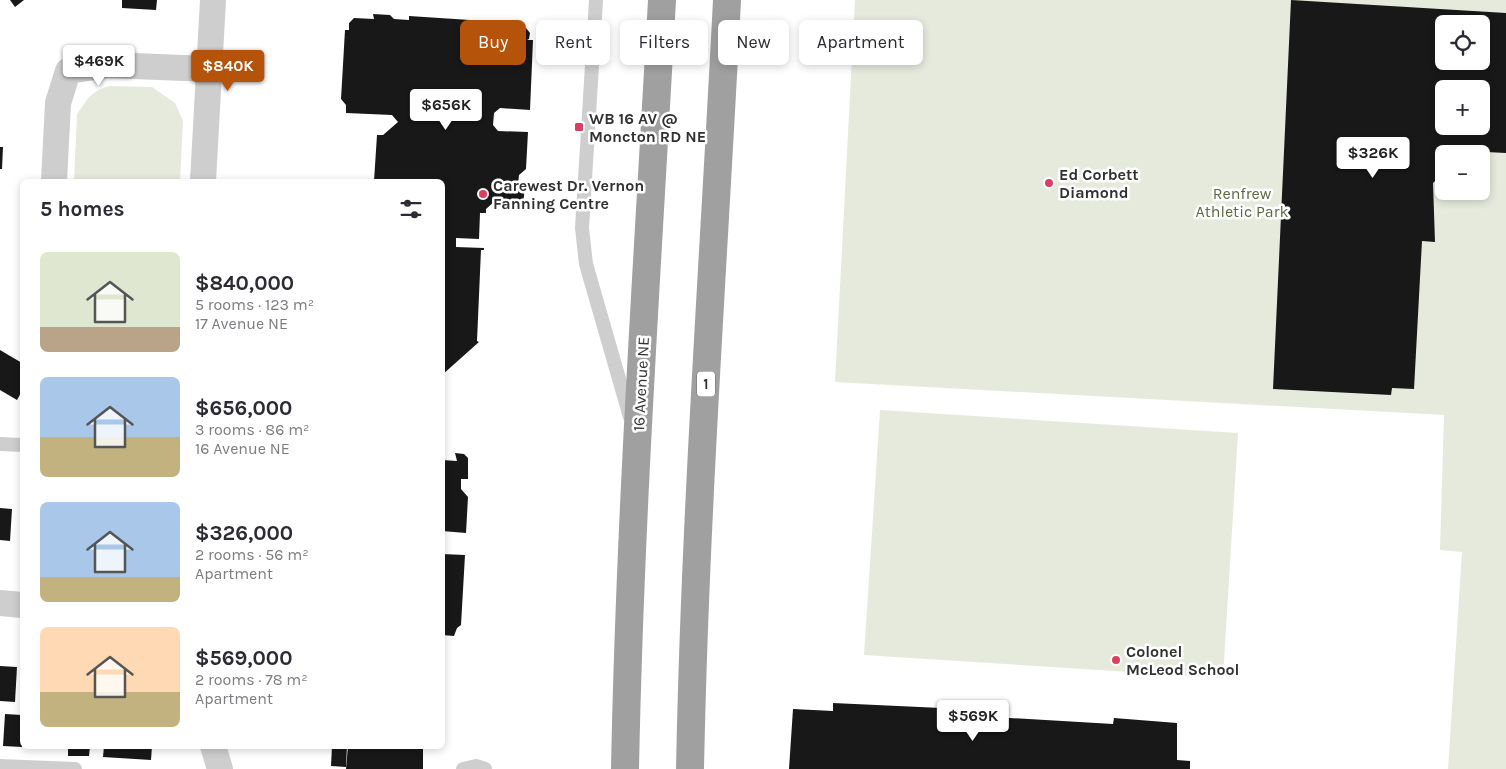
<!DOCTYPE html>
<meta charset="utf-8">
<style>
body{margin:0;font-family:Karla,sans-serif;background:#f7f7f7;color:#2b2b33;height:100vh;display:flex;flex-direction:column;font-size:19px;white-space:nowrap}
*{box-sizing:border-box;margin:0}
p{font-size:16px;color:#7c7c81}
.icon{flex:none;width:28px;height:28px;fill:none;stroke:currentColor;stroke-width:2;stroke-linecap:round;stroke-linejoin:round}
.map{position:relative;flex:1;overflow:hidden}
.side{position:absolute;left:20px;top:179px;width:425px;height:570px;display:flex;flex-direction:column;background:#fff;border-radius:8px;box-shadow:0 2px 8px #0003}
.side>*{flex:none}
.hud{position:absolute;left:460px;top:20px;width:475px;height:45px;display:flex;gap:10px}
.buttons{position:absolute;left:1435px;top:15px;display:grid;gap:10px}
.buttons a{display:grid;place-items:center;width:55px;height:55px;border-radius:8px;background:#fff;box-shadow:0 2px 8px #0003;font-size:25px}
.price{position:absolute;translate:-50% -42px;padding:0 11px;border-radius:5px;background:#fff;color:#222;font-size:16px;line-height:32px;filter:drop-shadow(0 1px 2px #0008)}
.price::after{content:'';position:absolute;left:50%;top:30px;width:15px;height:11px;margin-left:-8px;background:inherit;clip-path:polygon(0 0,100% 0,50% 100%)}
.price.current{background:#b45309;color:#fff}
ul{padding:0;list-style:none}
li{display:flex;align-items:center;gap:15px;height:125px;padding:0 20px}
li span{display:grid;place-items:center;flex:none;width:140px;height:100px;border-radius:8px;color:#555}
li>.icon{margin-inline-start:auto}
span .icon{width:60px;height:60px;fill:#fffc;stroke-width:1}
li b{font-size:21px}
h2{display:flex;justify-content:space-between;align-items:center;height:60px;padding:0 20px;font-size:21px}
.chip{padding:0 18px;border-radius:8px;background:#fff;box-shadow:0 2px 8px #0003;font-size:18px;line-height:45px}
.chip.current{background:#b45309;color:#fff}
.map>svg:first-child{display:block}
.green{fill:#e6eadd;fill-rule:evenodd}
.building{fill:#181818;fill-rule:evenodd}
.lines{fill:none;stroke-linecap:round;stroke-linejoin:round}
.service{stroke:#cecece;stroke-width:14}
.minor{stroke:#cecece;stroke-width:26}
.trunk{stroke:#a0a0a0;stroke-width:28}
.poi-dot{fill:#dc3f60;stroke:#fff;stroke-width:2}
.labels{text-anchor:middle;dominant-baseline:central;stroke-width:5;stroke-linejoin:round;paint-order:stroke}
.shield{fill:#fff;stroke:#6f6f6f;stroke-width:1}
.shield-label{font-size:15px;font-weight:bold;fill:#313131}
.poi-label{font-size:16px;font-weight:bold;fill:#313131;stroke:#fff;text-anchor:start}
.park-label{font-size:16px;fill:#5a6b40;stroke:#fff}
.street-label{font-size:16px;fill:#313131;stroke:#fff}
</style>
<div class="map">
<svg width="1506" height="769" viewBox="0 0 1506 769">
<rect width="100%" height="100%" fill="#fff"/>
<!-- green -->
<g class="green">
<path d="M855,0h651v769h-58l14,-217 -22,-2 4,-135 -609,-33zM1444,24h37v37h-37zM1444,89h37v37h-37zM1444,154h37v37h-37z"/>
<polygon points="109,86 152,87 175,103 183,121 180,181 74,181 77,114 89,97 98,90"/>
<polygon points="880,410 1238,433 1223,678 864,655"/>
</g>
<!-- building -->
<g class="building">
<polygon points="10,0 24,0 15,7"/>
<polygon points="122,0 157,0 156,10 122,8"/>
<path d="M1291,0l215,13v140l-40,-2 -4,3h-18v18l-11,11 2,59 -13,-1 -8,148 -22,-1 -1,7 -118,-6zM1444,24h37v37h-37zM1444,89h37v37h-37z"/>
<polygon points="373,14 390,15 394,19 409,20 409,16 470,20 471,22 487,24 490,21 507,21 507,27 526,28 530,33 529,39 527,40 533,40 530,110 500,108 494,113 493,125 498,131 528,132 526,169 519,175 518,185 525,186 523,205 520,211 511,211 509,210 510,202 495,201 486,209 486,213 480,213 479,239 456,238 456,247 484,248 484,250 481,250 477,341 479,342 442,375 442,181 374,181 377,135 383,135 398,122 392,115 346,113 346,105 341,99 345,30 349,30 349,23 354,18 374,19"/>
<polygon points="0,147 3,147 2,169 0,169"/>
<polygon points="0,350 22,363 22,391 17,400 0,390"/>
<polygon points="455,453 464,454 468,458 468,479 461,479 461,489 468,497 466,533 442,531 442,460 457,461"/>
<polygon points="0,508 12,509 10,541 0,540"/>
<polygon points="442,554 465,555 461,625 457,628 454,636 442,635"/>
<polygon points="0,666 17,667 15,702 0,701"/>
<polygon points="833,703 941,708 941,714 1113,724 1114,718 1177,723 1177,760 1190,761 1190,769 789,769 793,709 833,711"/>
<polygon points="5,714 22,715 22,747 3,746"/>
<polygon points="68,746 90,746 89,756 68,756"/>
<polygon points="104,746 152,746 151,760 103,757"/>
<polygon points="332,746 347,746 346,767 331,766"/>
<polygon points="348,746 420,746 423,748 423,769 346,769"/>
</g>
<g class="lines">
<!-- service -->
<g class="service">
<polyline points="596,0 582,228 586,264 630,417"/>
<polyline points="0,444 22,445"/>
<polyline points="0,766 75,769"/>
<polyline points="463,769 476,766 485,769"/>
</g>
<!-- minor -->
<g class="minor">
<polyline points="54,181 58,103 68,71 108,65 209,69"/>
<polyline points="203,181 213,0"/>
<polyline points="0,603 22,605"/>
<polyline points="213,746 220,769"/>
</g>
<!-- trunk -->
<g class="trunk">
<path d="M625,769c5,-256 23,-513 37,-769"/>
<path d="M690,769c5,-257 24,-513 37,-769"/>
</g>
</g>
<!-- markers -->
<g class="poi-dot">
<rect x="574" y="122" width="10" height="10" rx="2.5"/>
<circle cx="1049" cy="183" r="5"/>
<circle cx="483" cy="194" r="5"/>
<circle cx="1116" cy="660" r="5"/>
</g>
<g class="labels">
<!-- shield labels -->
<rect class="shield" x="697" y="371.5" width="18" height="25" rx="4"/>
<g class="shield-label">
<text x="706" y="384">1</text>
</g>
<!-- poi labels -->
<g class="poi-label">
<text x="589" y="118">WB 16 AV @<tspan x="589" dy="18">Moncton RD NE</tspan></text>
<text x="1059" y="174">Ed Corbett<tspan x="1059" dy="18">Diamond</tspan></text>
<text x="493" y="185">Carewest Dr. Vernon<tspan x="493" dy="18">Fanning Centre</tspan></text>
<text x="1126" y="651">Colonel<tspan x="1126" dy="18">McLeod School</tspan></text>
</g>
<!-- park labels -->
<g class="park-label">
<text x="1242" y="193">Renfrew<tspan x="1242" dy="18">Athletic Park</tspan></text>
</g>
<!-- street labels -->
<g class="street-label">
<text transform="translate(641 384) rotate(-87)">16 Avenue NE</text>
</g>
</g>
</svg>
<div class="buttons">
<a><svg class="icon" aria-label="locate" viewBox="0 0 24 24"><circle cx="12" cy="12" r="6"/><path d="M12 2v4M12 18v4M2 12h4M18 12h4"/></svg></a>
<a>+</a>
<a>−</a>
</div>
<b class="price" style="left:99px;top:87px">$469K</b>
<b class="price current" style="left:228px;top:92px">$840K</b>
<b class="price" style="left:446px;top:131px">$656K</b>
<b class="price" style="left:1373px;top:179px">$326K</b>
<b class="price" style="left:973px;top:742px">$569K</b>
<div class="hud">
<a class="chip current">Buy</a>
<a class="chip">Rent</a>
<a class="chip">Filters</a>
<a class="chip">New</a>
<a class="chip">Apartment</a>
</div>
<section class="side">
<h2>5 homes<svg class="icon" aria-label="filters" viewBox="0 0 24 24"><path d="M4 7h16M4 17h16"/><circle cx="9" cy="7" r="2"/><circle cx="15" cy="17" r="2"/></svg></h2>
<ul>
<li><span style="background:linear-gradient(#dfe7d0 75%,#b9a48a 0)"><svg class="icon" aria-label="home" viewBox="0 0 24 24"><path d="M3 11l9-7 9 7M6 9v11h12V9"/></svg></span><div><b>$840,000</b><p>5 rooms · 123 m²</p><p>17 Avenue NE</p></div></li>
<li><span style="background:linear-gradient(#a9c7e8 60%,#c2b280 0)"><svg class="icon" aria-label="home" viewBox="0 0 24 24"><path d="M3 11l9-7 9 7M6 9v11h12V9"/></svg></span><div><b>$656,000</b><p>3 rooms · 86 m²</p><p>16 Avenue NE</p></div></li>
<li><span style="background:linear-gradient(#a9c7e8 75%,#c2b280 0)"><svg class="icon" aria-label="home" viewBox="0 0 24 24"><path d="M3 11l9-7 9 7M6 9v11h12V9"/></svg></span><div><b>$326,000</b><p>2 rooms · 56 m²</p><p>Apartment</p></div></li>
<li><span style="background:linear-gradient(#ffd9b3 65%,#c2b280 0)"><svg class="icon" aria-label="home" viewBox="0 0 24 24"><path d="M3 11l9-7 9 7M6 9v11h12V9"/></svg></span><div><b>$569,000</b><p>2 rooms · 78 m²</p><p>Apartment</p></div></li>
</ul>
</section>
</div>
